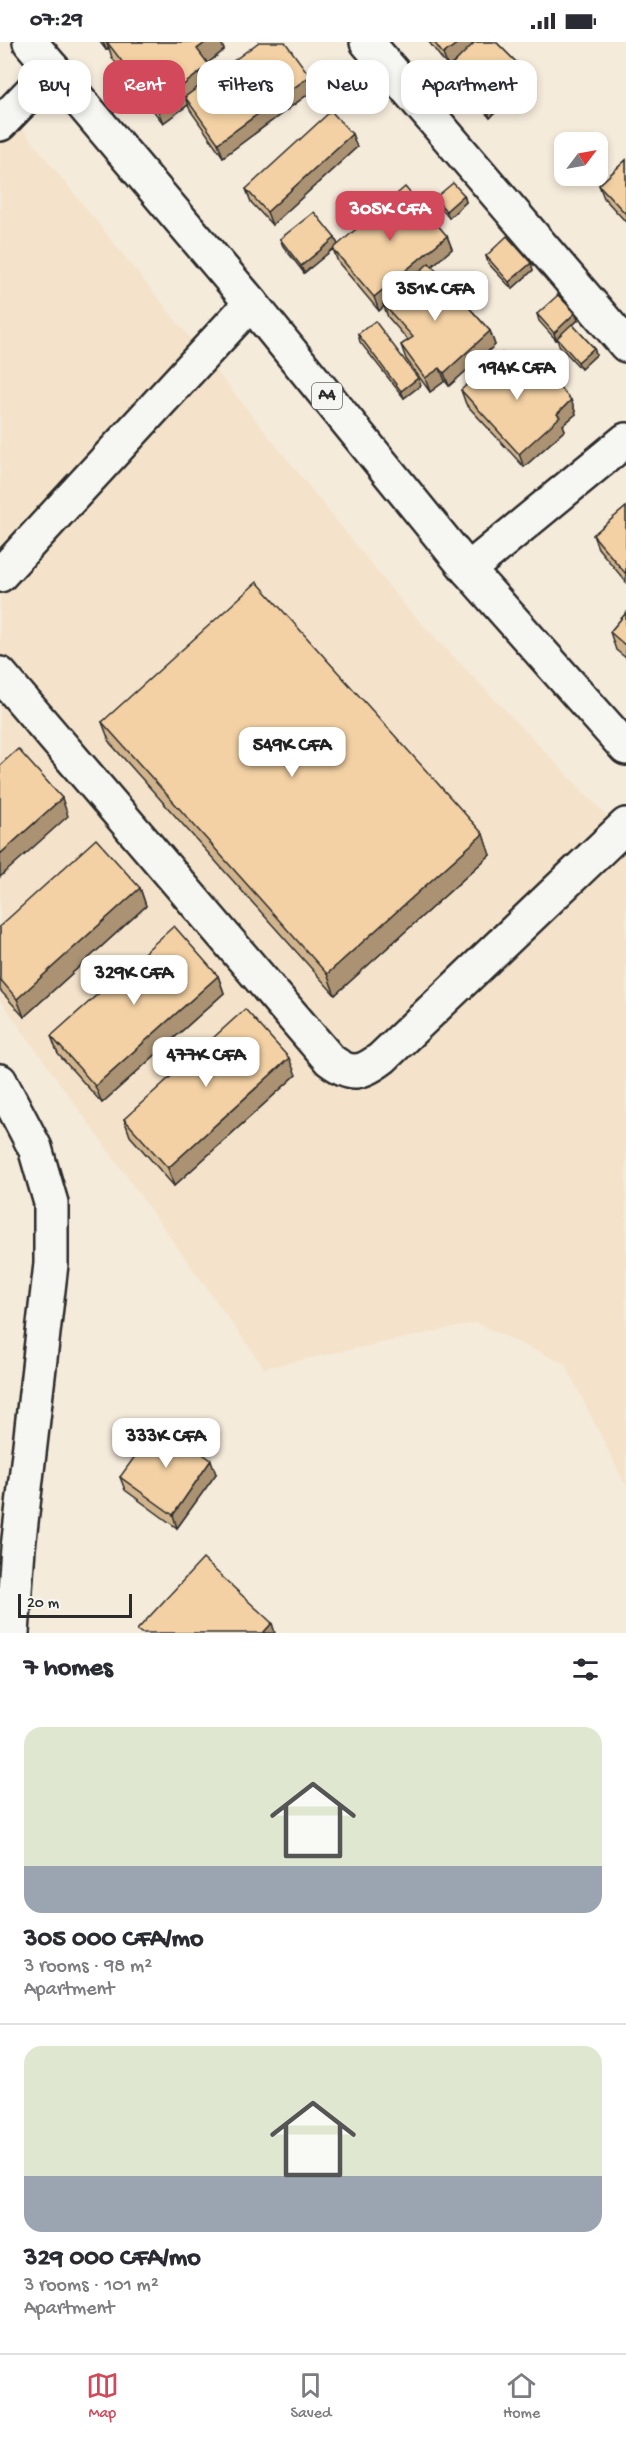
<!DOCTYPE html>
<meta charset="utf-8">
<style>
body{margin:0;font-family:"Gochi Hand",sans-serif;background:#f7f7f7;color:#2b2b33;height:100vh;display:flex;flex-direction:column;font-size:22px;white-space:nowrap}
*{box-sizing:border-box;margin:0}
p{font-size:20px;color:#7c7c81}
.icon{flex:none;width:33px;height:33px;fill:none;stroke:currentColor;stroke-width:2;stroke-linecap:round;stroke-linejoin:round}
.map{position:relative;height:1591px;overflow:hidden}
.drawer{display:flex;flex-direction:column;background:#fff;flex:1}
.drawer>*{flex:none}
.top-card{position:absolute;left:18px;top:18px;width:591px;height:54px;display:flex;gap:12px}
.needle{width:39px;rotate:58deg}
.controls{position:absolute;left:554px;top:90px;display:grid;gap:12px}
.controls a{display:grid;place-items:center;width:54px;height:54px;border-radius:12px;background:#fff;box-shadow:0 3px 9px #0003;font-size:30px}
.scale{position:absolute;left:18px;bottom:15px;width:114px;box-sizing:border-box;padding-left:6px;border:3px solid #2b2b2b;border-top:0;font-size:16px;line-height:21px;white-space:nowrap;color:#2b2b2b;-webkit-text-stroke:4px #f6f6f2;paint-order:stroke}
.price{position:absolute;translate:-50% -51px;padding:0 14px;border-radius:12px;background:#fff;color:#222;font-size:20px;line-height:39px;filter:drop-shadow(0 2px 3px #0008)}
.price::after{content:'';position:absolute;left:50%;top:36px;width:18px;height:14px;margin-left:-9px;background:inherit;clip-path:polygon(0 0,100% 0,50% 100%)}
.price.selected{background:#d1495b;color:#fff}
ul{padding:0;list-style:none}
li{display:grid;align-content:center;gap:12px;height:318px;padding:0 24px}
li+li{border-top:2px solid #e1e1e2}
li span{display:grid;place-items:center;height:186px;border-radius:18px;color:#555}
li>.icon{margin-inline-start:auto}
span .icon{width:108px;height:108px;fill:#fffc;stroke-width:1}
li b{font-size:26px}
h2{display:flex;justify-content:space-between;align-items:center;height:72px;padding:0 24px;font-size:26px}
.chip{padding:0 21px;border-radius:18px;background:#fff;box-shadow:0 3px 9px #0003;font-size:21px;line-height:54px}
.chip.selected{background:#d1495b;color:#fff}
.status{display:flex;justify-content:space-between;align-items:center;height:42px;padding:0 30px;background:#fff;direction:ltr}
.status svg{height:16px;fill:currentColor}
.menu{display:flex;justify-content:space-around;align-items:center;height:84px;border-top:2px solid #e1e1e2;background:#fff;font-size:16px;color:#7c7c81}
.menu a{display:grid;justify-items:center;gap:3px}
.menu .selected{color:#d1495b}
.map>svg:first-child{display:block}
.built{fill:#f4e3ca}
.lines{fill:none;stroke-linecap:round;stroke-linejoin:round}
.street-casing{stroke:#2b2b2b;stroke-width:38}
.primary-casing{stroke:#2b2b2b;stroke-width:38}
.street{stroke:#f6f6f2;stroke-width:33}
.primary{stroke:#f6f6f2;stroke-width:33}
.wall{fill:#d1b48d;stroke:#2b2b2b;stroke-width:1.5}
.shaded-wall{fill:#aa9273;stroke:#2b2b2b;stroke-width:1.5}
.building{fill:#f3d1a4;stroke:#2b2b2b;stroke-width:1.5}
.labels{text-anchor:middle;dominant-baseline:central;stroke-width:5;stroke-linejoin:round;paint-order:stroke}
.shield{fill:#f6f6f2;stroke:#686867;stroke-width:1.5}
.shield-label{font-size:16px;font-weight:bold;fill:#2b2b2b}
</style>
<div class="status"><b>07:29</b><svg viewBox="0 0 49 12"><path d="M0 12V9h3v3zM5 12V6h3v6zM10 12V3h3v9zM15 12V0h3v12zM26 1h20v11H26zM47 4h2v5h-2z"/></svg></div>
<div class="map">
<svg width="626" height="1591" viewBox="0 0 626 1591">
<rect width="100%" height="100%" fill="#f5ebdb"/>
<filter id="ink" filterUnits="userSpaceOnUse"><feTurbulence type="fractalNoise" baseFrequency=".0167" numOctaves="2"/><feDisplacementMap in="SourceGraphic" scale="12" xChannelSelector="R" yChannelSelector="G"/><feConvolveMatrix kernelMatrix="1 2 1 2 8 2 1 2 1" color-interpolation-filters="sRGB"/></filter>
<g filter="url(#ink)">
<!-- built -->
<polygon class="built" points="0,59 405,564 626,794 626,1444 565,1322 476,1281 264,1326 0,958"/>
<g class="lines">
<defs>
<g id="street">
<polyline points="367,0 626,303"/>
<polyline points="0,82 53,27"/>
<polyline points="468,528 626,398"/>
<polyline points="0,533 251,261"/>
<path d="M0,632l330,386c21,16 31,14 52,-2l244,-233"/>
<polyline points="0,1039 35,1106 51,1161 51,1222 18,1506 12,1591"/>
</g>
<polyline id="primary" points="30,0 251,261 468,528 626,706"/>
</defs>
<!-- street casing -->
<use href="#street" class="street-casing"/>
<!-- primary casing -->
<use href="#primary" class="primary-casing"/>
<!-- street -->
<use href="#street" class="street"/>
<!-- primary -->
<use href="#primary" class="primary"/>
</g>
<!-- wall -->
<g class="wall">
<polygon points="100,0 221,0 224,8 208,21 213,34 315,47 223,115 190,68 188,63 163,81 112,16 109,6 106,8"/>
<polygon points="429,0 496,0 522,26 526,40 490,76 454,38 450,25 454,21 448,25"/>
<polygon points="352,92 357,105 272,183 251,160 246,147"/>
<polygon points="626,118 626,180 604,156 599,143"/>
<polygon points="464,153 466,160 449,176 438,163 435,156"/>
<polygon points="447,194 452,207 432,224 490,289 495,303 449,344 445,339 430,350 406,317 401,303 408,298 388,275 384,264 379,269 338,220 333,207 304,231 283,204 280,197 335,196 338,203"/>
<polygon points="486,214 533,228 512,247 488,221"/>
<polygon points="537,272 578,278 573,283 594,306 596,313 581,327 559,303 557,297 556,298 539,279"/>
<polygon points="358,292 421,343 404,356 360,300"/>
<polygon points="521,332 571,358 576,372 563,383 565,388 524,425 466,362 461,348"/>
<polygon points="626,465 626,540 598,506 593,493"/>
<polygon points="626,571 626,616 616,608 610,590"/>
<polygon points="102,680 490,813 335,953 110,701"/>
<polygon points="140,846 146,864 24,975 0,948 0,884"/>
<polygon points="218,934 224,951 102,1061 58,1012 51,994"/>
<polygon points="296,1033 174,1144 130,1094 124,1077"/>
<polygon points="216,1432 177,1486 125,1448 120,1435"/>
</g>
<!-- shaded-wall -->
<g class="shaded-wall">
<polygon points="103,0 106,0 109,6 106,8"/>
<polygon points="206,0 221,0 224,8 203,25 197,7"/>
<polygon points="459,0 481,0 448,25 443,12"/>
<polygon points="209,23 216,41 185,55 188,63 163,81 156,64"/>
<polygon points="522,26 526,40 490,76 485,62"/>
<polygon points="310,34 315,47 223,115 218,101"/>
<polygon points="352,92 357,105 272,183 267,170"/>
<polygon points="464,153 466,160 449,176 446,169"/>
<polygon points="447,194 452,207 385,264 383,262 384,264 379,269 374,255"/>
<polygon points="335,196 338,203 304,231 301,224"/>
<polygon points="531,221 533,228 512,247 509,240"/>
<polygon points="575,271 578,278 556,298 554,291"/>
<polygon points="490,289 495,303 449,344 444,331"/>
<polygon points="594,306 596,313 581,327 578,320"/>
<polygon points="440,326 445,339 430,350 425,336"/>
<polygon points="418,336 421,343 404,356 401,349"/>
<polygon points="571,358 576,372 563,383 565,388 524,425 519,412 557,372"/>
<polygon points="62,756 68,774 0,835 0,812"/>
<polygon points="483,792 490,813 335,953 327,932"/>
<polygon points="140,846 146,864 24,975 17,957"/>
<polygon points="218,934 224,951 102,1061 95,1044"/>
<polygon points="289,1016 296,1033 174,1144 168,1126"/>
<polygon points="211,1418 216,1432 177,1486 173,1473"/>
<polygon points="272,1581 275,1591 263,1591"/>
</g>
<!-- building -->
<g class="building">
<polygon points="107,0 206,0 197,7 209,23 156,64"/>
<polygon points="259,0 285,0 310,34 218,101 185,55"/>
<polygon points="434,0 459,0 443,12"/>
<polygon points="475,0 496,0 522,26 485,62 450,25"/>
<polygon points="331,69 352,92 267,170 246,147"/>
<polygon points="626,118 626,172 599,143"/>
<polygon points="453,141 464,153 446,169 435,156"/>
<polygon points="405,145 447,194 374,255 333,207"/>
<polygon points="314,170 335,196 301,224 280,197"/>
<polygon points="507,194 531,221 509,240 486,214"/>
<polygon points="429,221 490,289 444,331 440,326 425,336 401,303 413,295 383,262"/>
<polygon points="558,253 575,271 554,291 537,272"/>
<polygon points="375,279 418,336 401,349 358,292"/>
<polygon points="572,282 594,306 578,320 557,296"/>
<polygon points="502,311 521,332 536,319 571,358 557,372 560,375 519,412 461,348"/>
<polygon points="626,465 626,532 593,493"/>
<polygon points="257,540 483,792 327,932 102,680"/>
<polygon points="626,571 626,604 610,590"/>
<polygon points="18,707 62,756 0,812 0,723"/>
<polygon points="96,797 140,846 17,957 0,937 0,884"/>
<polygon points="174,884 218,934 95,1044 51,994"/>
<polygon points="245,967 289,1016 168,1126 124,1077"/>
<polygon points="159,1381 211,1418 173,1473 120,1435"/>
<polygon points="203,1517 272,1581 263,1591 141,1591 137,1588"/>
</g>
</g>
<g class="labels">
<!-- shield labels -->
<rect class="shield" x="312" y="341" width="30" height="26" rx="4.5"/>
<g class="shield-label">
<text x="327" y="354">A4</text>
</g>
</g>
</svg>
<div class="controls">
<a><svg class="needle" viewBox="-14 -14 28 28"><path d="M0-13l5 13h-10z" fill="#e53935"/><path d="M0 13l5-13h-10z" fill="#7c7c81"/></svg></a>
</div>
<div class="scale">20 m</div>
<b class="price selected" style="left:390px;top:200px">305K CFA</b>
<b class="price" style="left:435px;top:280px">351K CFA</b>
<b class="price" style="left:517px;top:359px">194K CFA</b>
<b class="price" style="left:292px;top:736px">549K CFA</b>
<b class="price" style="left:134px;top:964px">329K CFA</b>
<b class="price" style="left:206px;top:1046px">477K CFA</b>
<b class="price" style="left:166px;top:1427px">333K CFA</b>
<div class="top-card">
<a class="chip">Buy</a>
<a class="chip selected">Rent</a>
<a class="chip">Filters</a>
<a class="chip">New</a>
<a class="chip">Apartment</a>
</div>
</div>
<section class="drawer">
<h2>7 homes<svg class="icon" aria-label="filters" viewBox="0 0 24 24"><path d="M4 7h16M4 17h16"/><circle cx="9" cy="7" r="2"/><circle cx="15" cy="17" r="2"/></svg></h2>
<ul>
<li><span style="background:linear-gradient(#dfe7d0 75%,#9aa5b1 0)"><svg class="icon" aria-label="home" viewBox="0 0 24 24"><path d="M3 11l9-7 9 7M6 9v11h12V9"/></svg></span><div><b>305 000 CFA/mo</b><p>3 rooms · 98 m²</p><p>Apartment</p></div></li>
<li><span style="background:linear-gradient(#dfe7d0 70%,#9aa5b1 0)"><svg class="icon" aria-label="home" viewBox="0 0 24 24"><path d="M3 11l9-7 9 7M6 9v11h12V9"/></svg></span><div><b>329 000 CFA/mo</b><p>3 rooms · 101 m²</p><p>Apartment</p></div></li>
</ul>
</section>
<nav class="menu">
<a class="selected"><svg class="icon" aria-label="map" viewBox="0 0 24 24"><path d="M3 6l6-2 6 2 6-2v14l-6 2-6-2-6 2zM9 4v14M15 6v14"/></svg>Map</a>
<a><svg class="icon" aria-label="saved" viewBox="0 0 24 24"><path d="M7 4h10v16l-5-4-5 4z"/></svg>Saved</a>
<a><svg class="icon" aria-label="home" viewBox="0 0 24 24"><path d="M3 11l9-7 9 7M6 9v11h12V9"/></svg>Home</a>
</nav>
